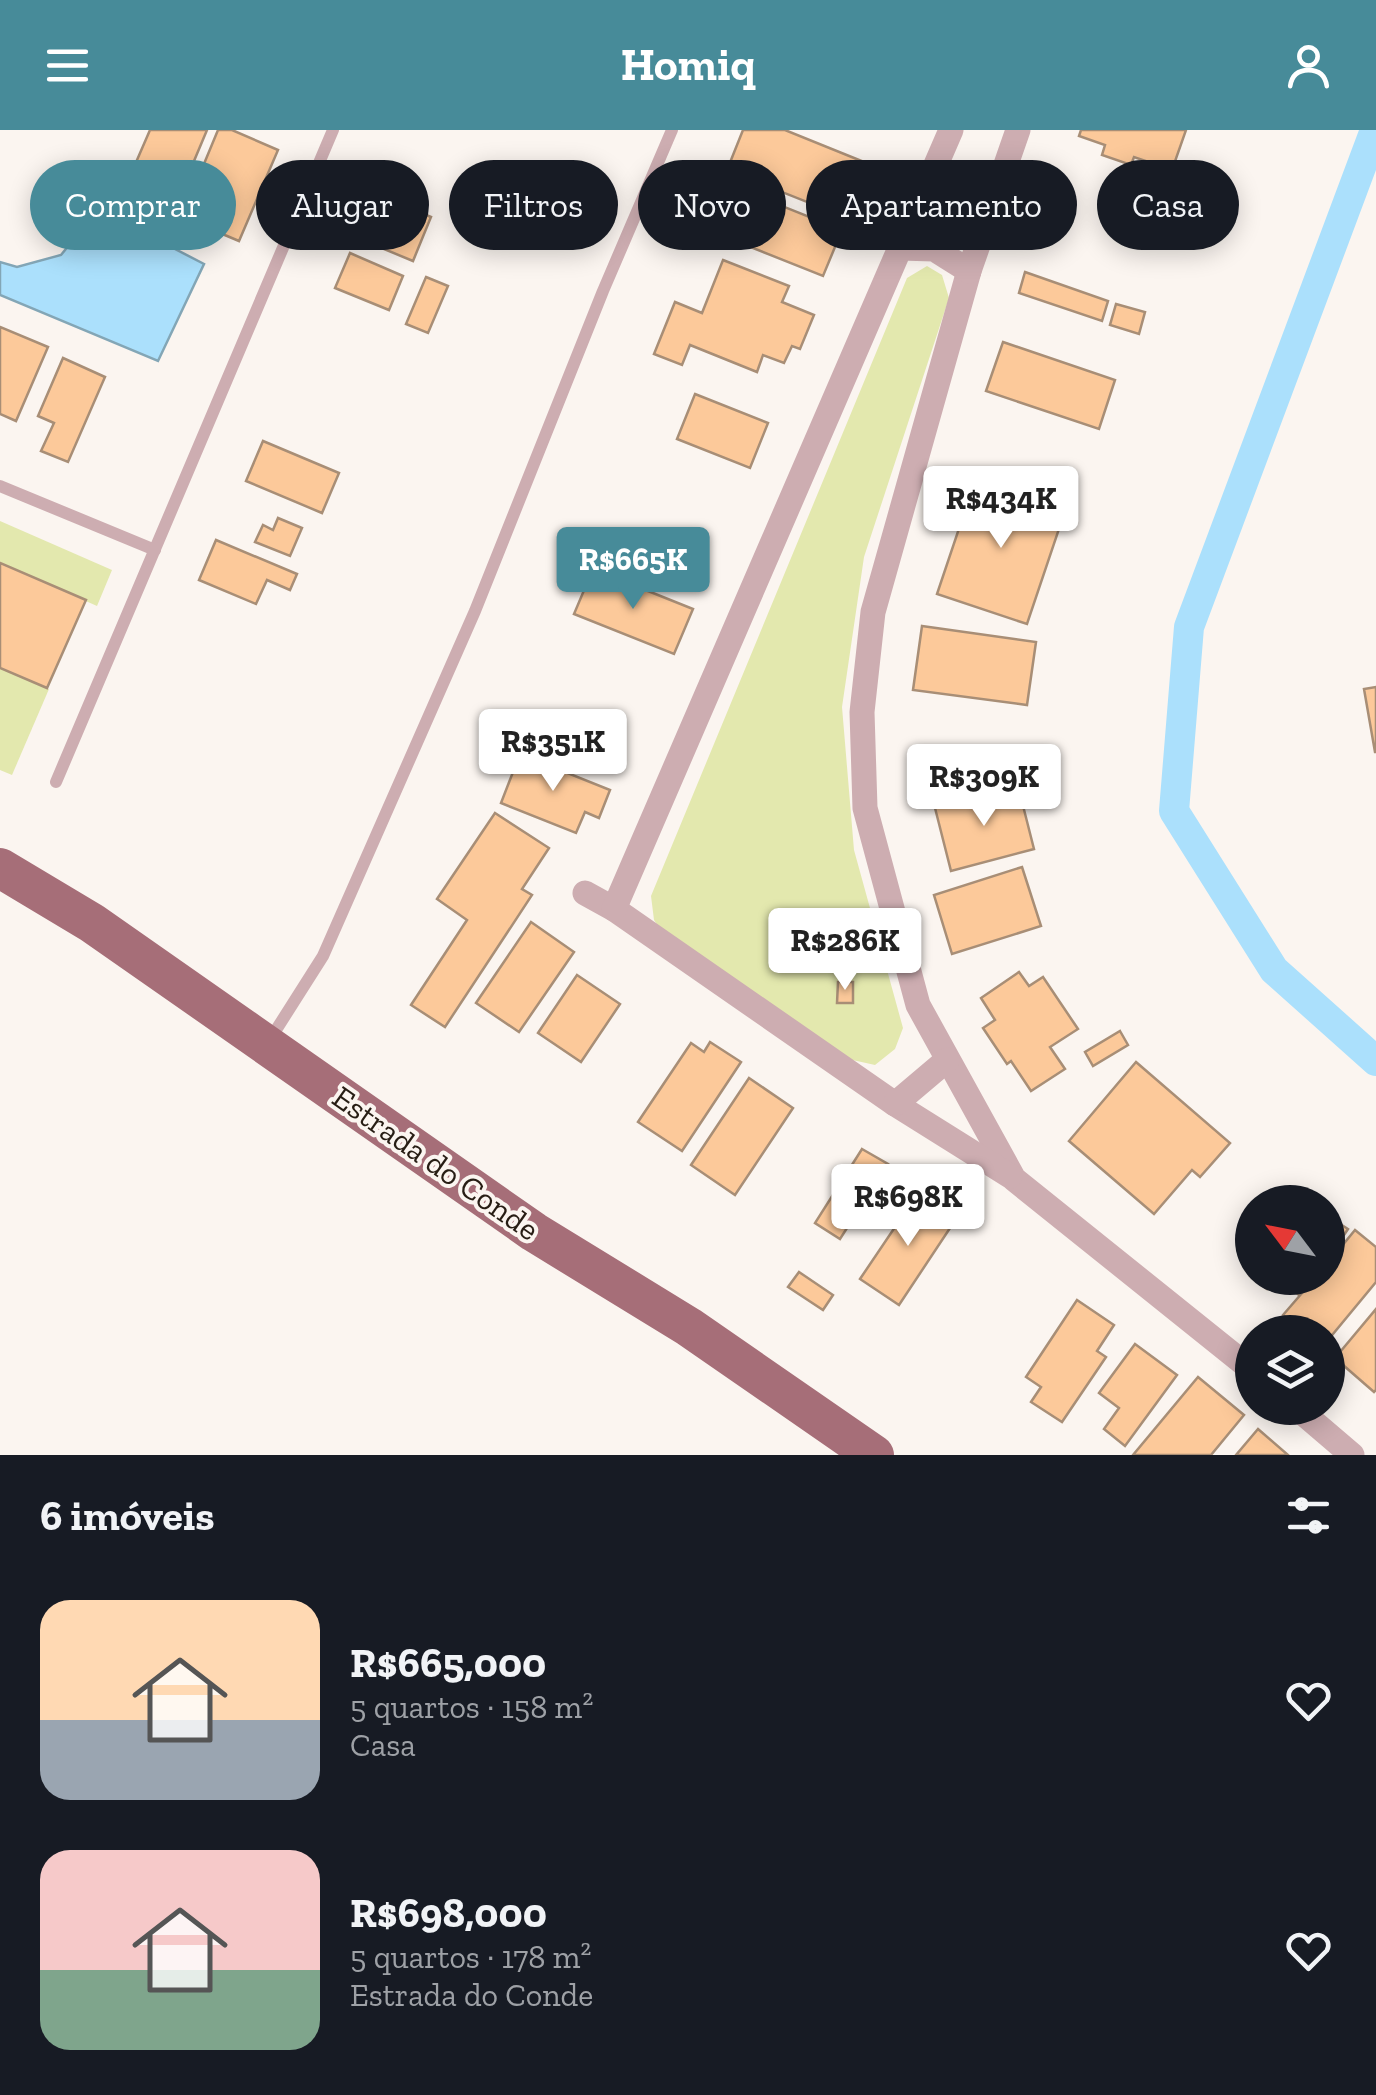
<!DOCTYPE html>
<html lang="pt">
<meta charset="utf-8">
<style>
body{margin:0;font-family:"Zilla Slab",serif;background:#20242c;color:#f1f3f6;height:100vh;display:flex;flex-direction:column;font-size:38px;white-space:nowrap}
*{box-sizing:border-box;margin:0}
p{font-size:32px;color:#9ea1a6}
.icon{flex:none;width:55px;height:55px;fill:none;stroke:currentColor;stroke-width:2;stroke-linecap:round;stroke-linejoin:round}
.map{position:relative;height:1325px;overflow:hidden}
.panel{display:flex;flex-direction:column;background:#171b24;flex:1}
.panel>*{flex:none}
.banner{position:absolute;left:30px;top:30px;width:1318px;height:90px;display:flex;gap:20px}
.needle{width:65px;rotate:302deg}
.controls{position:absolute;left:1235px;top:1055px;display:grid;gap:20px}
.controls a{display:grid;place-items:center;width:110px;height:110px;border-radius:50%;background:#171b24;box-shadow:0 5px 25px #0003;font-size:50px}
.price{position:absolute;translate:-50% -85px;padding:0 22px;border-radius:10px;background:#fff;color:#222;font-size:32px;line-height:65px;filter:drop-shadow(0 2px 5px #0008)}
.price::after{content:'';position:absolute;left:50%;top:60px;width:30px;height:22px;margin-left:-15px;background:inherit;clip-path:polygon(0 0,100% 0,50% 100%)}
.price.on{background:#478b99;color:#fff}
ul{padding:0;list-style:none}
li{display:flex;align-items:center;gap:30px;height:250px;padding:0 40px}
li span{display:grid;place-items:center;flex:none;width:280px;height:200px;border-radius:30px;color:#555}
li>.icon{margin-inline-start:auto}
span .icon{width:120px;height:120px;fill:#fffc;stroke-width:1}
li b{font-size:42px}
h2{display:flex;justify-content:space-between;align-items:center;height:120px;padding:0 40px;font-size:42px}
.tag{padding:0 35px;border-radius:45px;background:#171b24;box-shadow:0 5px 25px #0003;font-size:35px;line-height:90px}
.tag.on{background:#478b99;color:#fff}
header{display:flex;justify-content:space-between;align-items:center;height:130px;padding:0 40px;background:#478b99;color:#fff;font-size:45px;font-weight:800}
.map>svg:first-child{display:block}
.green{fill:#e3e8ae}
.water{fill:#abe0fc;stroke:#83a6b6;stroke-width:2.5}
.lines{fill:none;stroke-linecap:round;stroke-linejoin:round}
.canal{stroke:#abe0fc;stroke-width:30}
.building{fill:#fcc99a;stroke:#a88e76;stroke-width:2.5}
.service{stroke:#cdadb1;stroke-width:12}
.minor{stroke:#cdadb1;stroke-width:25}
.primary{stroke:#a66e78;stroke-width:40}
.labels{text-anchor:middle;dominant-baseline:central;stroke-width:8;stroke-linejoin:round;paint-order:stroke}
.street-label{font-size:32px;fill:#271d14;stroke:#fbf5f0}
</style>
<header><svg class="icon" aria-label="menu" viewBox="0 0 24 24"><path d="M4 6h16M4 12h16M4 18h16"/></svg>Homiq<svg class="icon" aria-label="person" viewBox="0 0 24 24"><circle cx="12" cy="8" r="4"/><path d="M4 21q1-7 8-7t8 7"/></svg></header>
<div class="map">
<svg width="1376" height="1325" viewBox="0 0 1376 1325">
<rect width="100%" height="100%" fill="#fbf5f0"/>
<!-- green -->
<g class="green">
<polygon points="927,136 942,145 949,168 864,427 842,577 854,720 903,898 895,919 875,935 848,929 668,811 654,790 651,766 907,148"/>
<polygon points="0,391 112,440 97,476 0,433"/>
<polygon points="0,538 49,559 12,645 0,640"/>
</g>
<!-- water -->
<polygon class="water" points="98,79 204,134 158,231 0,165 0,132 17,137 61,125"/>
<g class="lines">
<!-- canal -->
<polyline class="canal" points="1375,0 1189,497 1174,681 1274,840 1376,931"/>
</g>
<!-- building -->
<g class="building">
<polygon points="150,0 207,0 173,81 124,60"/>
<polygon points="218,0 232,0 278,20 239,111 182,87"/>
<polygon points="743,0 785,0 869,34 847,88 727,40"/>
<polygon points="1081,0 1186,0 1172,40 1134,27 1131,35 1102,25 1105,15 1079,6"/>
<polygon points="362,57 431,87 413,131 343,102"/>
<polygon points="757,66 842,100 823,146 738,112"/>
<polygon points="350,123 403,146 389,180 335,158"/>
<polygon points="723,130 789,156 782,172 814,185 800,219 792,216 784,233 763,225 757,242 690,215 682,235 654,224 675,172 702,183"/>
<polygon points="1025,142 1108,171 1102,191 1019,163"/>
<polygon points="426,147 448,156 428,203 406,194"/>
<polygon points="1116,174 1145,182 1139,204 1110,195"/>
<polygon points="0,197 48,217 16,291 0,284"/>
<polygon points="1003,212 1115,250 1099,299 986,261"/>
<polygon points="63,228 105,247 68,332 41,321 54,293 38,286"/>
<polygon points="695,264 768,293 750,338 677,309"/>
<polygon points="263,311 339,343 322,383 246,351"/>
<polygon points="976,348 1066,378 1027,494 937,464"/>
<polygon points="278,388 302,398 290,426 255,412 263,395 273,400"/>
<polygon points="216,410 297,444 290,460 267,450 256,474 199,450"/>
<polygon points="0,433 86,470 47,558 0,538"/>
<polygon points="593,439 693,479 674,524 574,484"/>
<polygon points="922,496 1036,512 1027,575 913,560"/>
<polygon points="1376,557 1376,622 1375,622 1364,559"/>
<polygon points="520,624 610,660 599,688 585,682 576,703 501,673"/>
<polygon points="1018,656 1034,719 951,741 935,678"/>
<polygon points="495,683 549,718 522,759 532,765 445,897 411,875 467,790 437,769"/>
<polygon points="1022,737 1041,796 952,824 934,765"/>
<polygon points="531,792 574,822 519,902 476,873"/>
<polygon points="1019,842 1029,856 1043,847 1078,899 1050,917 1065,939 1031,961 1011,931 1007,934 983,898 995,890 981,868"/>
<polygon points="577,845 620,874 581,932 538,903"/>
<polygon points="838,852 853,852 853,873 837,873"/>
<polygon points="1120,901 1128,915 1093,936 1085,922"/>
<polygon points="710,912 741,932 682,1021 638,992 691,913 704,922"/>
<polygon points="1136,932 1230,1013 1200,1047 1192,1040 1154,1084 1069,1011"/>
<polygon points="749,948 793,978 735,1065 691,1035"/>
<polygon points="862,1019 888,1034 840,1109 815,1093"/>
<polygon points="890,1043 902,1052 881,1081 868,1072"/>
<polygon points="918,1063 956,1089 899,1175 860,1149"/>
<polygon points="1328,1086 1348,1099 1331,1124 1328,1121"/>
<polygon points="1355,1100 1376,1117 1376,1152 1328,1210 1328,1202 1304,1202 1283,1185 1315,1148 1328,1148 1328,1133"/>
<polygon points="799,1142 833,1165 823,1180 788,1157"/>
<polygon points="1252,1143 1252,1148 1275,1148 1267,1159 1250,1146"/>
<polygon points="1277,1148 1312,1148 1299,1165"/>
<polygon points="1077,1170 1114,1195 1097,1221 1106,1227 1062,1292 1031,1272 1041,1257 1026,1247"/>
<polygon points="1376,1179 1376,1260 1374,1262 1335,1228"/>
<polygon points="1135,1214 1177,1245 1125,1316 1104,1299 1119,1278 1099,1263"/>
<polygon points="1198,1247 1244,1285 1211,1325 1133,1325"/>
<polygon points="1258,1299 1288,1325 1236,1325"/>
</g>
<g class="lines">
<!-- service -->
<g class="service">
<polyline points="0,356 155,420"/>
<polyline points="56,652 333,0"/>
<polyline points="269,911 323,826 475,481 603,161 672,0"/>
</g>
<!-- minor -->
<g class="minor">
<polyline points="1018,0 969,141 873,482 862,582 865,678 918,875 1014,1049 1252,1240"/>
<polyline points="900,118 934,119 969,141"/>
<polyline points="585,763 614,779 895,974 1010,1046"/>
<polyline points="614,779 951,0"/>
<polyline points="895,974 947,930"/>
<polyline points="1297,1278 1352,1325"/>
</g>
<!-- primary -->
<polyline class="primary" points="0,738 92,793 534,1102 689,1197 874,1325"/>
</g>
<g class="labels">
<!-- street labels -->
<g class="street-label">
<text transform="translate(436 1033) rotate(35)">Estrada do Conde</text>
</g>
</g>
</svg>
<div class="controls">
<a><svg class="needle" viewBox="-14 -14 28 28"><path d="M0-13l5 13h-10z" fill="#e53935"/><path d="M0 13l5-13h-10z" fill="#9ea1a6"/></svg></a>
<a><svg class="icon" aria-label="layers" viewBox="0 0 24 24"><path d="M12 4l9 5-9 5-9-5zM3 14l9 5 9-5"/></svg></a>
</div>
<b class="price" style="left:1001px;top:421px">R$434K</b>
<b class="price on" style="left:633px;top:482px">R$665K</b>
<b class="price" style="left:553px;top:664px">R$351K</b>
<b class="price" style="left:984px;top:699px">R$309K</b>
<b class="price" style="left:845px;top:863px">R$286K</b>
<b class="price" style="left:908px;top:1119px">R$698K</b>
<div class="banner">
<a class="tag on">Comprar</a>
<a class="tag">Alugar</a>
<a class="tag">Filtros</a>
<a class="tag">Novo</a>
<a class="tag">Apartamento</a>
<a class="tag">Casa</a>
</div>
</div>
<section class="panel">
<h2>6 imóveis<svg class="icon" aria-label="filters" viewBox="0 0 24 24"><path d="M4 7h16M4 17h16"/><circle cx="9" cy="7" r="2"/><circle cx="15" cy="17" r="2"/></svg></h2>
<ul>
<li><span style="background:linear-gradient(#ffd9b3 60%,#9aa5b1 0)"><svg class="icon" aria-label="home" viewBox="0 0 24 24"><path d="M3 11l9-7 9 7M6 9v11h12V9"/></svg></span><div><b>R$665,000</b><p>5 quartos · 158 m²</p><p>Casa</p></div><svg class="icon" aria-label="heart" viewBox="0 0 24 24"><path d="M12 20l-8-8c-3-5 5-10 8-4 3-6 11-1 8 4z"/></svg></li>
<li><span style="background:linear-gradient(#f6c9c9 60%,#7fa58c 0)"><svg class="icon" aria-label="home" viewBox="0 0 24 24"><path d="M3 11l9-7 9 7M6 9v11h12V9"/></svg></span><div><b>R$698,000</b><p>5 quartos · 178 m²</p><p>Estrada do Conde</p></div><svg class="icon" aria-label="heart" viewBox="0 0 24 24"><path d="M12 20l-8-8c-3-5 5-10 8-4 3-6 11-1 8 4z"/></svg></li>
</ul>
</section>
